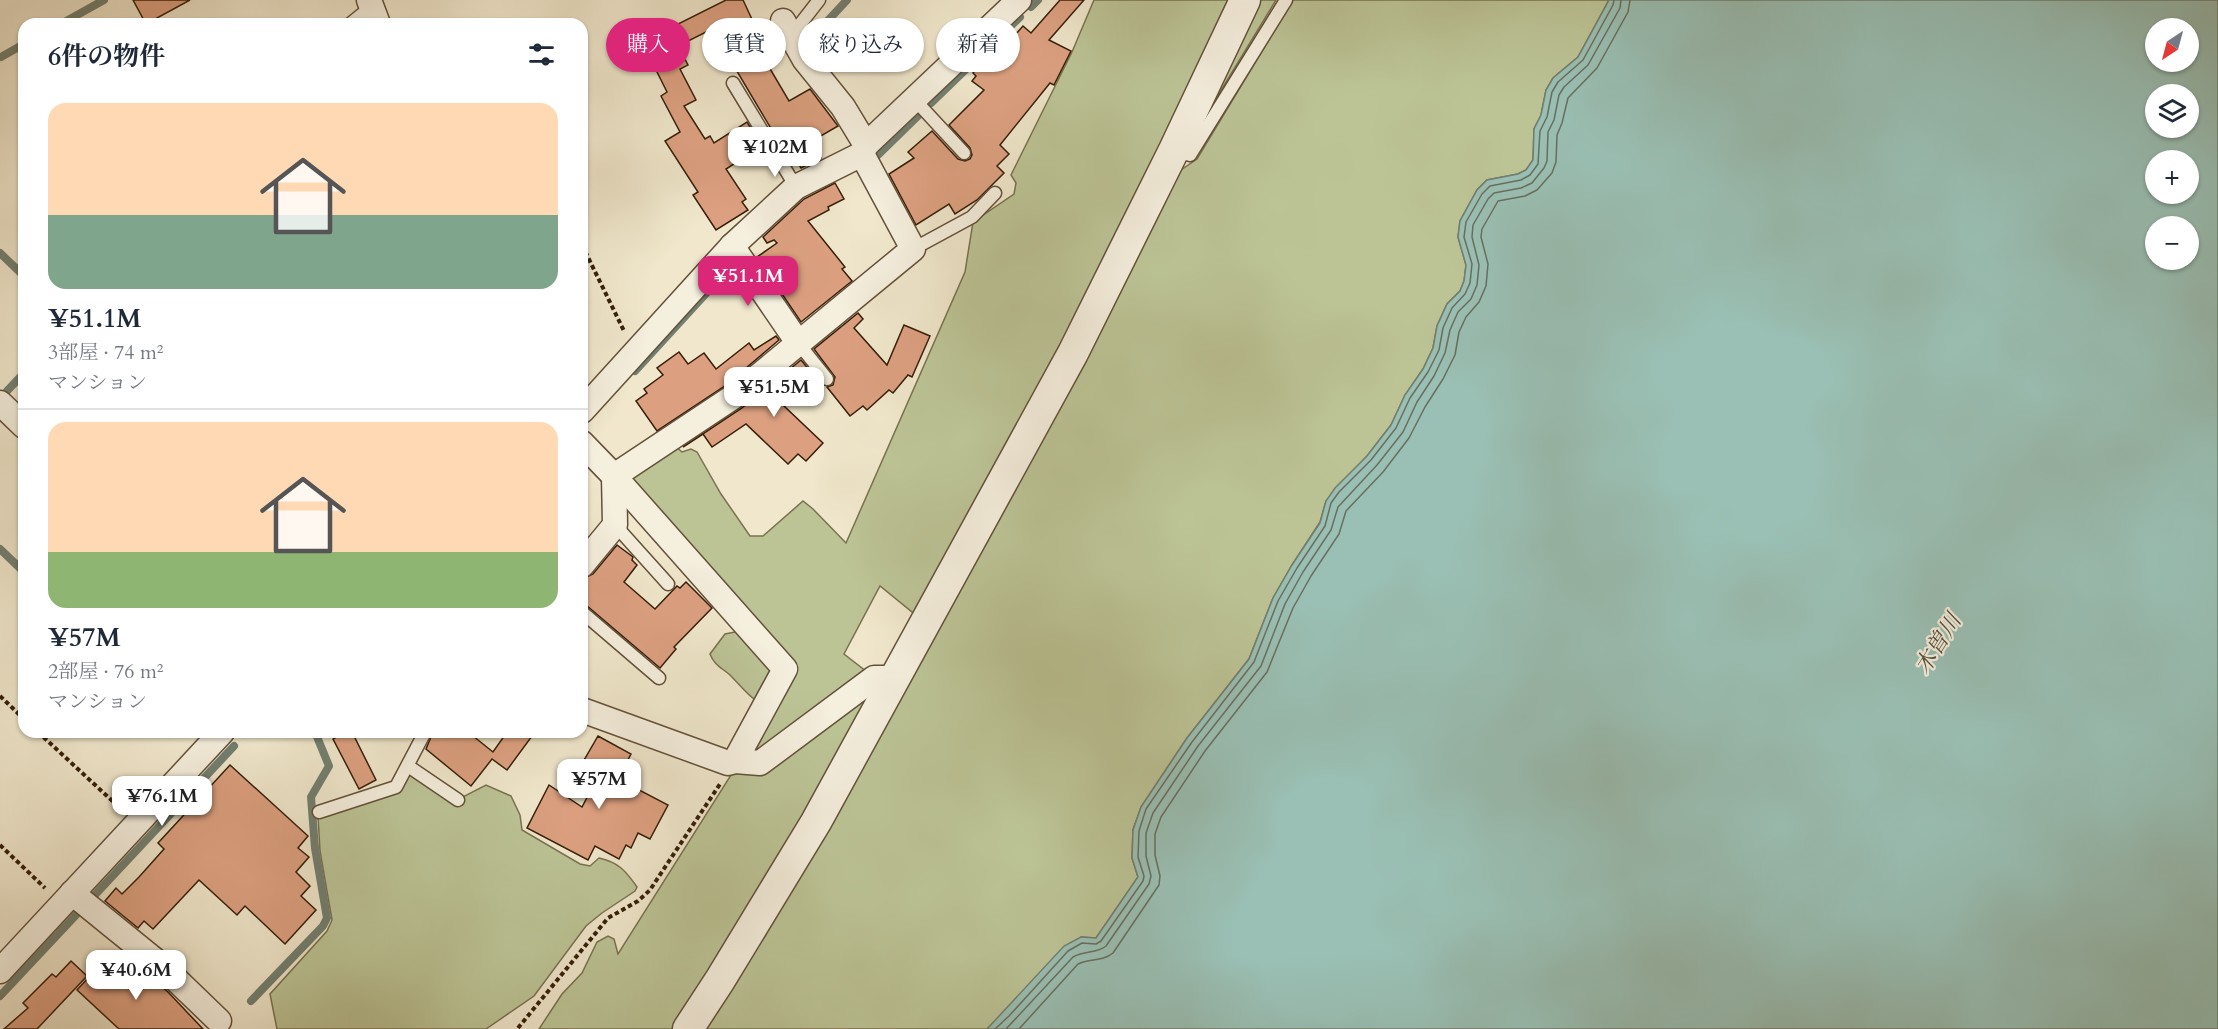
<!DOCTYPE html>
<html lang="ja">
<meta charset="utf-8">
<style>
body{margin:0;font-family:Cardo,"Noto Serif JP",serif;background:#f6f6f7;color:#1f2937;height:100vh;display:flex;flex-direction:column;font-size:22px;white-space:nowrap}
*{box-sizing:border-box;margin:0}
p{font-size:20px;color:#747a83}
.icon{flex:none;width:33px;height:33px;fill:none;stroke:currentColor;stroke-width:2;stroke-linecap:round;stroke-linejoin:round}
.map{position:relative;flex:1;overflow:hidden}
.drawer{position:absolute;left:18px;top:18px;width:570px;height:720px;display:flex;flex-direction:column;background:#fff;border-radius:18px;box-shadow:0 2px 4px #0004}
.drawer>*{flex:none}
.hud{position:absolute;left:606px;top:18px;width:570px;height:54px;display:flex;gap:12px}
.needle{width:39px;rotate:216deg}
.tools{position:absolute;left:2145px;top:18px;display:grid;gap:12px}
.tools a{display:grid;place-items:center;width:54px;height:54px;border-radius:50%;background:#fff;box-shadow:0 2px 4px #0004;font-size:30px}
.price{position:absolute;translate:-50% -51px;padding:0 14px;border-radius:12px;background:#fff;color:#222;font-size:20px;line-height:39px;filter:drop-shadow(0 2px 3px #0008)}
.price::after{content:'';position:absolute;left:50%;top:36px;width:18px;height:14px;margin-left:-9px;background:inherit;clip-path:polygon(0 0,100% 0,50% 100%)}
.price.on{background:#db2777;color:#fff}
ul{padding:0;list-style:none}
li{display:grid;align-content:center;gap:12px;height:318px;padding:0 30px}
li+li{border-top:2px solid #e0e1e3}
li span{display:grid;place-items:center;height:186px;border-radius:18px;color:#555}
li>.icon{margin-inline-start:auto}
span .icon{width:108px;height:108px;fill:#fffc;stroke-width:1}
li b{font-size:26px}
h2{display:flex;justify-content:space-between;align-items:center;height:72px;padding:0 30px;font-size:26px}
.tag{padding:0 21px;border-radius:27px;background:#fff;box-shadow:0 2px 4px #0004;font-size:21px;line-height:54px}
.tag.on{background:#db2777;color:#fff}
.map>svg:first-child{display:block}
.green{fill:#bcc496;stroke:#79714f;stroke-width:1.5}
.water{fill:#9ac0b5;stroke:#727f70;stroke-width:1.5;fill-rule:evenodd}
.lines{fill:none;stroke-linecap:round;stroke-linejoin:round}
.shore{stroke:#686f5e;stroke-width:1.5}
.stream{stroke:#727f70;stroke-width:8}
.building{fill:#dca080;stroke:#361e08;stroke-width:1.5}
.service-casing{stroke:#645039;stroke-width:15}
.minor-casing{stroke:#645039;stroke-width:27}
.tertiary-casing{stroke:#645039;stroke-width:33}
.path{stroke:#361e08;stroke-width:4;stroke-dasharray:4.5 3;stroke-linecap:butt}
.service{stroke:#f5efde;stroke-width:12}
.minor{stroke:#f5efde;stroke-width:24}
.tertiary{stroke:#f5efde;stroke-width:30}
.labels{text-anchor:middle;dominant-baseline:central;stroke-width:4.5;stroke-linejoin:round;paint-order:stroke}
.water-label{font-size:22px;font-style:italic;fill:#544f3c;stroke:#f5efde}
</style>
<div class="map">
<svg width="2218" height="1029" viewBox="0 0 2218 1029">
<rect width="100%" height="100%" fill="#f0e7cc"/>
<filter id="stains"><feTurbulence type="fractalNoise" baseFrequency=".00333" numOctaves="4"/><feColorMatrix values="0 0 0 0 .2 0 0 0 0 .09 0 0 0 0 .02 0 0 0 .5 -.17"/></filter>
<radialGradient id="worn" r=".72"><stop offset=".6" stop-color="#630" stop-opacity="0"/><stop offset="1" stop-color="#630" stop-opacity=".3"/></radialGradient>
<!-- green -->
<g class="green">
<polygon points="1094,0 1232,0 1068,340 917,616 880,586 844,654 871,675 761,757 748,749 793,664 625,479 674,445 682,452 691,449 697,452 721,494 750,536 763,536 803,501 813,509 846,543 965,272 973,222 1014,194 1016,183 1011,175 1072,52"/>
<polygon points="1257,0 1276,0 1195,133"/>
<polygon points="1293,0 1609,0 1578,57 1553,78 1546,90 1541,115 1534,129 1533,160 1526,170 1518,174 1487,180 1477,190 1460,221 1458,237 1466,265 1464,281 1460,291 1447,304 1437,326 1433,348 1423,369 1405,395 1391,425 1367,456 1326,501 1320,522 1292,565 1273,598 1249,659 1187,738 1141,807 1133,830 1132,858 1138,877 1096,938 1081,937 987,1029 700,1029 1175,174 1197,159"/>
<path d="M735,632l11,4 32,34 -19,33c-12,-8 -19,-18 -29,-28 -8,-7 -16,-10 -20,-21l15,-20z"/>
<polygon points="881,686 676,1029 539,1029 562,994 582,973 597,942 608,936 614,939 618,954 736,767"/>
<path d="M409,770l54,27 23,-12 25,11 9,19 2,15 58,34 10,2 9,-8c19,4 27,13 38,29l-2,4 -33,22 -16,13 -52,70 -48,33h-209l-7,-35 57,-63 5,-11 -12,-69 -2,-35 75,-23z"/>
</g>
<!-- water -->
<path class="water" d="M1609,0h609v1029h-1231l77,-83 17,-9 15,1 42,-61 -6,-19 1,-28 8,-23 46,-69 62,-79 24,-61 19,-33 28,-42 6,-22 9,-13 32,-32 24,-31 14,-30 18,-26 10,-21 4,-22 10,-22 13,-13 4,-10 2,-16 -8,-28 2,-16 17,-31 10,-10 31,-6 8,-4 7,-10 1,-31 7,-14 5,-25 7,-12 25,-21zM2156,28h32v34h-32zM2156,94h32v34h-32zM2156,160h32v34h-32zM2156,226h32v34h-32z"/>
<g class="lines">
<!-- shore -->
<g class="shore">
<polyline points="995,1029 1009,1016 1068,951 1082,943 1096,944 1101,941 1143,881 1144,876 1138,857 1139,831 1146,809 1192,742 1254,662 1278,601 1297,568 1325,526 1331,503 1339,492 1371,460 1396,428 1410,398 1428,372 1439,350 1443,328 1452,308 1465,294 1470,283 1472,264 1464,237 1466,222 1482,194 1490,186 1521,180 1530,175 1538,164 1540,131 1547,117 1552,92 1558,82 1583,60 1613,5 1614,0"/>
<path d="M1006,1029l67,-72c13,-7 23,-3 33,-11l43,-62 2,-8 -5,-20v-23l7,-20 45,-67 63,-80 24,-62 18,-32 28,-42 7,-23 39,-42 26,-33 14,-30 17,-26 11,-23 5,-23 8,-18 13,-13 6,-14 2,-20 -7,-28 1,-12 15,-26 6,-6 27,-5 11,-5 12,-15 3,-7 1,-29 6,-12 5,-25 5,-8 24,-22 32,-57 1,-8"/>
<path d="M1019,1029l59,-65c12,-6 24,-2 35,-11l46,-68 1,-9 -5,-21v-21l6,-17 44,-66 62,-79 26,-64 18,-32 28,-42 7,-23 37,-39 26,-34 16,-31 18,-28 12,-24 4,-23 7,-15 13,-15 7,-16 2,-22 -7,-27 1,-8 16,-28 27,-5 12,-6 15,-17 4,-11 1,-27 5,-12 6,-25 29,-30 31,-56 2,-12"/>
</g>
<!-- stream -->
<g class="stream">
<polyline points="1031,7 1038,0"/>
<polyline points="61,24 104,0"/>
<polyline points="811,49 807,43 847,0"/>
<polyline points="1,57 24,44"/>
<polyline points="931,103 1020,17"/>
<polyline points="876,157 919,115"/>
<polyline points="0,253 24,276"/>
<polyline points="635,371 733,264"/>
<polyline points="7,391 24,373"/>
<polyline points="0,549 24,572"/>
<polyline points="245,734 247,732"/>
<polyline points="92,898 234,746"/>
<polyline points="0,996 76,915"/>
<polyline points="251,1001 323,926 327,918 315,848 311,797 329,766 315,732"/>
</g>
</g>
<!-- building -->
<g class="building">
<polygon points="133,0 190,0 146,24"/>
<polygon points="726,0 743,0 757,30 752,32 771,65 769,67 789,101 810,89 838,126 812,141 821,158 801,168 781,134 776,137 712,29 678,46 688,65 680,69 696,100 684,106 705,139 710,136 714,143 747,122 762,146 726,169 746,199 742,202 748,210 716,230 693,195 698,192 665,141 680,132 661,96 667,92 642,42"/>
<polygon points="1060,0 1084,0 1049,40 1071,51 1054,85 1050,83 1000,145 1009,154 997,166 1004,173 977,200 955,214 949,204 916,225 889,174 914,158 908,152 932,131 958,159 965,161 970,159 972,155 970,148 949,125 984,90 972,81 976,76 973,73 1001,38 1007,44 1023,26 1031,33"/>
<polygon points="835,183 844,199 828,207 829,210 808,221 845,267 842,269 852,281 801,322 757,257 777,243 774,240 767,243 763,237 804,199"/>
<polygon points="858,313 863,319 854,328 887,365 904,325 930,336 912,377 908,375 893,393 889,390 867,410 863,406 850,416 827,387 833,385 835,377 814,349"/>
<polygon points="776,336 779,340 725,386 657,431 636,401 647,393 644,389 663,375 657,368 679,352 688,364 704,353 716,369 749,343 754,350"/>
<polygon points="801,360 816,378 783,405 823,443 806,461 798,454 788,464 746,424 712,447 703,434 683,447 742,408"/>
<polygon points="617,545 633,557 632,560 637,565 624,582 655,609 677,586 680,588 686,582 712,608 674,647 676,649 660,668 587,606 582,604 582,579 593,574"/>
<polygon points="345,732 352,732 376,780 359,789 333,739"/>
<polygon points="433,732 468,732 493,752 507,732 535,732 507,770 492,759 471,786 426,749"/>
<polygon points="598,736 631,754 618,779 668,805 650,839 638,833 631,848 626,845 619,859 595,846 588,860 527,828 549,785 582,807 601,771 583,762"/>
<polygon points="230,765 308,836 298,848 309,857 296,872 310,886 301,896 316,910 285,944 245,906 237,915 199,880 153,929 144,921 138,928 105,901 116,888 122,894 139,877 164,849 158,843"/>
<polygon points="128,957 168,992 203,1029 119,1029 77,990 90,976 100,986"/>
<polygon points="71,961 87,976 37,1029 4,1029 28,1008 23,1003 52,974 56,977"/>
</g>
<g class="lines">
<defs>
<g id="service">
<polyline points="350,24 371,7"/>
<polyline points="791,36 819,0"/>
<polyline points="733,83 796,187"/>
<polyline points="914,99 964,153"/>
<polyline points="1175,151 1190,155 1286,0"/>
<polyline points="913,249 972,217 995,193"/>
<polyline points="799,344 827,379"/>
<polyline points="615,525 668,584"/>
<polyline points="582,612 659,678"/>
<polyline points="408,766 458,800"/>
<polyline points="319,812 396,787 425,732"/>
</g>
<g id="minor">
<polyline points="369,0 378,24"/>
<polyline points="783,21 805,60 843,107 866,145"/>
<polyline points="732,246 799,344"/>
<polyline points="0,403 24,426"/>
<polyline points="582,411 732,246 796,187 862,154 866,145 1019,0"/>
<polyline points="582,443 614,476 785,669 735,761 760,763 874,678 896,678"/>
<polyline points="582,565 615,525 614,476 733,397 913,249 862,154"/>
<polyline points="582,710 728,763 735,761"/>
<polyline points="72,893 162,966 219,1021"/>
<polyline points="0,971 222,732"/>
</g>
<polyline id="tertiary" points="688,1029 720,980 816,822 1073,353 1174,150 1245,0"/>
</defs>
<!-- service casing -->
<use href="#service" class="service-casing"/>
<!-- minor casing -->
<use href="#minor" class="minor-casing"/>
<!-- tertiary casing -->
<use href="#tertiary" class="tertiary-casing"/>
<!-- path -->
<g class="path">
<polyline points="582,245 624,331"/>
<polyline points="0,696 24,719"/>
<polyline points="38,732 121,809"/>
<polyline points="0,845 45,888"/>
<polyline points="518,1028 608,918 638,901 650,890 720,784"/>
</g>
<!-- service -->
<use href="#service" class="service"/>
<!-- minor -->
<use href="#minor" class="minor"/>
<!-- tertiary -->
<use href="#tertiary" class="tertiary"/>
</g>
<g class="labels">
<!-- water labels -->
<g class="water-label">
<text transform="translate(1938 644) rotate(-58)">木曽川</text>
</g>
</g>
<rect width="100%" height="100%" filter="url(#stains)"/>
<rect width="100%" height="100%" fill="url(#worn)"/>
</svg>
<div class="tools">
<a><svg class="needle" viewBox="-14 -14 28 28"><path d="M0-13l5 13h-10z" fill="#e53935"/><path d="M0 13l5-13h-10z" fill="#747a83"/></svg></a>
<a><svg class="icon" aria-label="layers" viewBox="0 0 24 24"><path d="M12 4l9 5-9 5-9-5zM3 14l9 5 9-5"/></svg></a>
<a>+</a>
<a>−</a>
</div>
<b class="price" style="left:775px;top:178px">¥102M</b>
<b class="price on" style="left:748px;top:307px">¥51.1M</b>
<b class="price" style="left:774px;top:418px">¥51.5M</b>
<b class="price" style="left:599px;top:810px">¥57M</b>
<b class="price" style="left:162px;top:827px">¥76.1M</b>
<b class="price" style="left:136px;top:1001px">¥40.6M</b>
<div class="hud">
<a class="tag on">購入</a>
<a class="tag">賃貸</a>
<a class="tag">絞り込み</a>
<a class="tag">新着</a>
</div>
<section class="drawer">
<h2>6件の物件<svg class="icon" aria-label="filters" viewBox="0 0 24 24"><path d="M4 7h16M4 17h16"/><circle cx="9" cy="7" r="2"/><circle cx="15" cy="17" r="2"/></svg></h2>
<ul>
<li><span style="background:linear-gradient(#ffd9b3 60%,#7fa58c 0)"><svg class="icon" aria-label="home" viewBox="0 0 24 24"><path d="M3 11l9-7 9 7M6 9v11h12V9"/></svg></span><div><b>¥51.1M</b><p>3部屋 · 74 m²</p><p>マンション</p></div></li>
<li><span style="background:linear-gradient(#ffd9b3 70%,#8fb573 0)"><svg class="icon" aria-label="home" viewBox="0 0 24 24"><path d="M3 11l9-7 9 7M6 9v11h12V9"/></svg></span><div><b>¥57M</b><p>2部屋 · 76 m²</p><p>マンション</p></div></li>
</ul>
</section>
</div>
